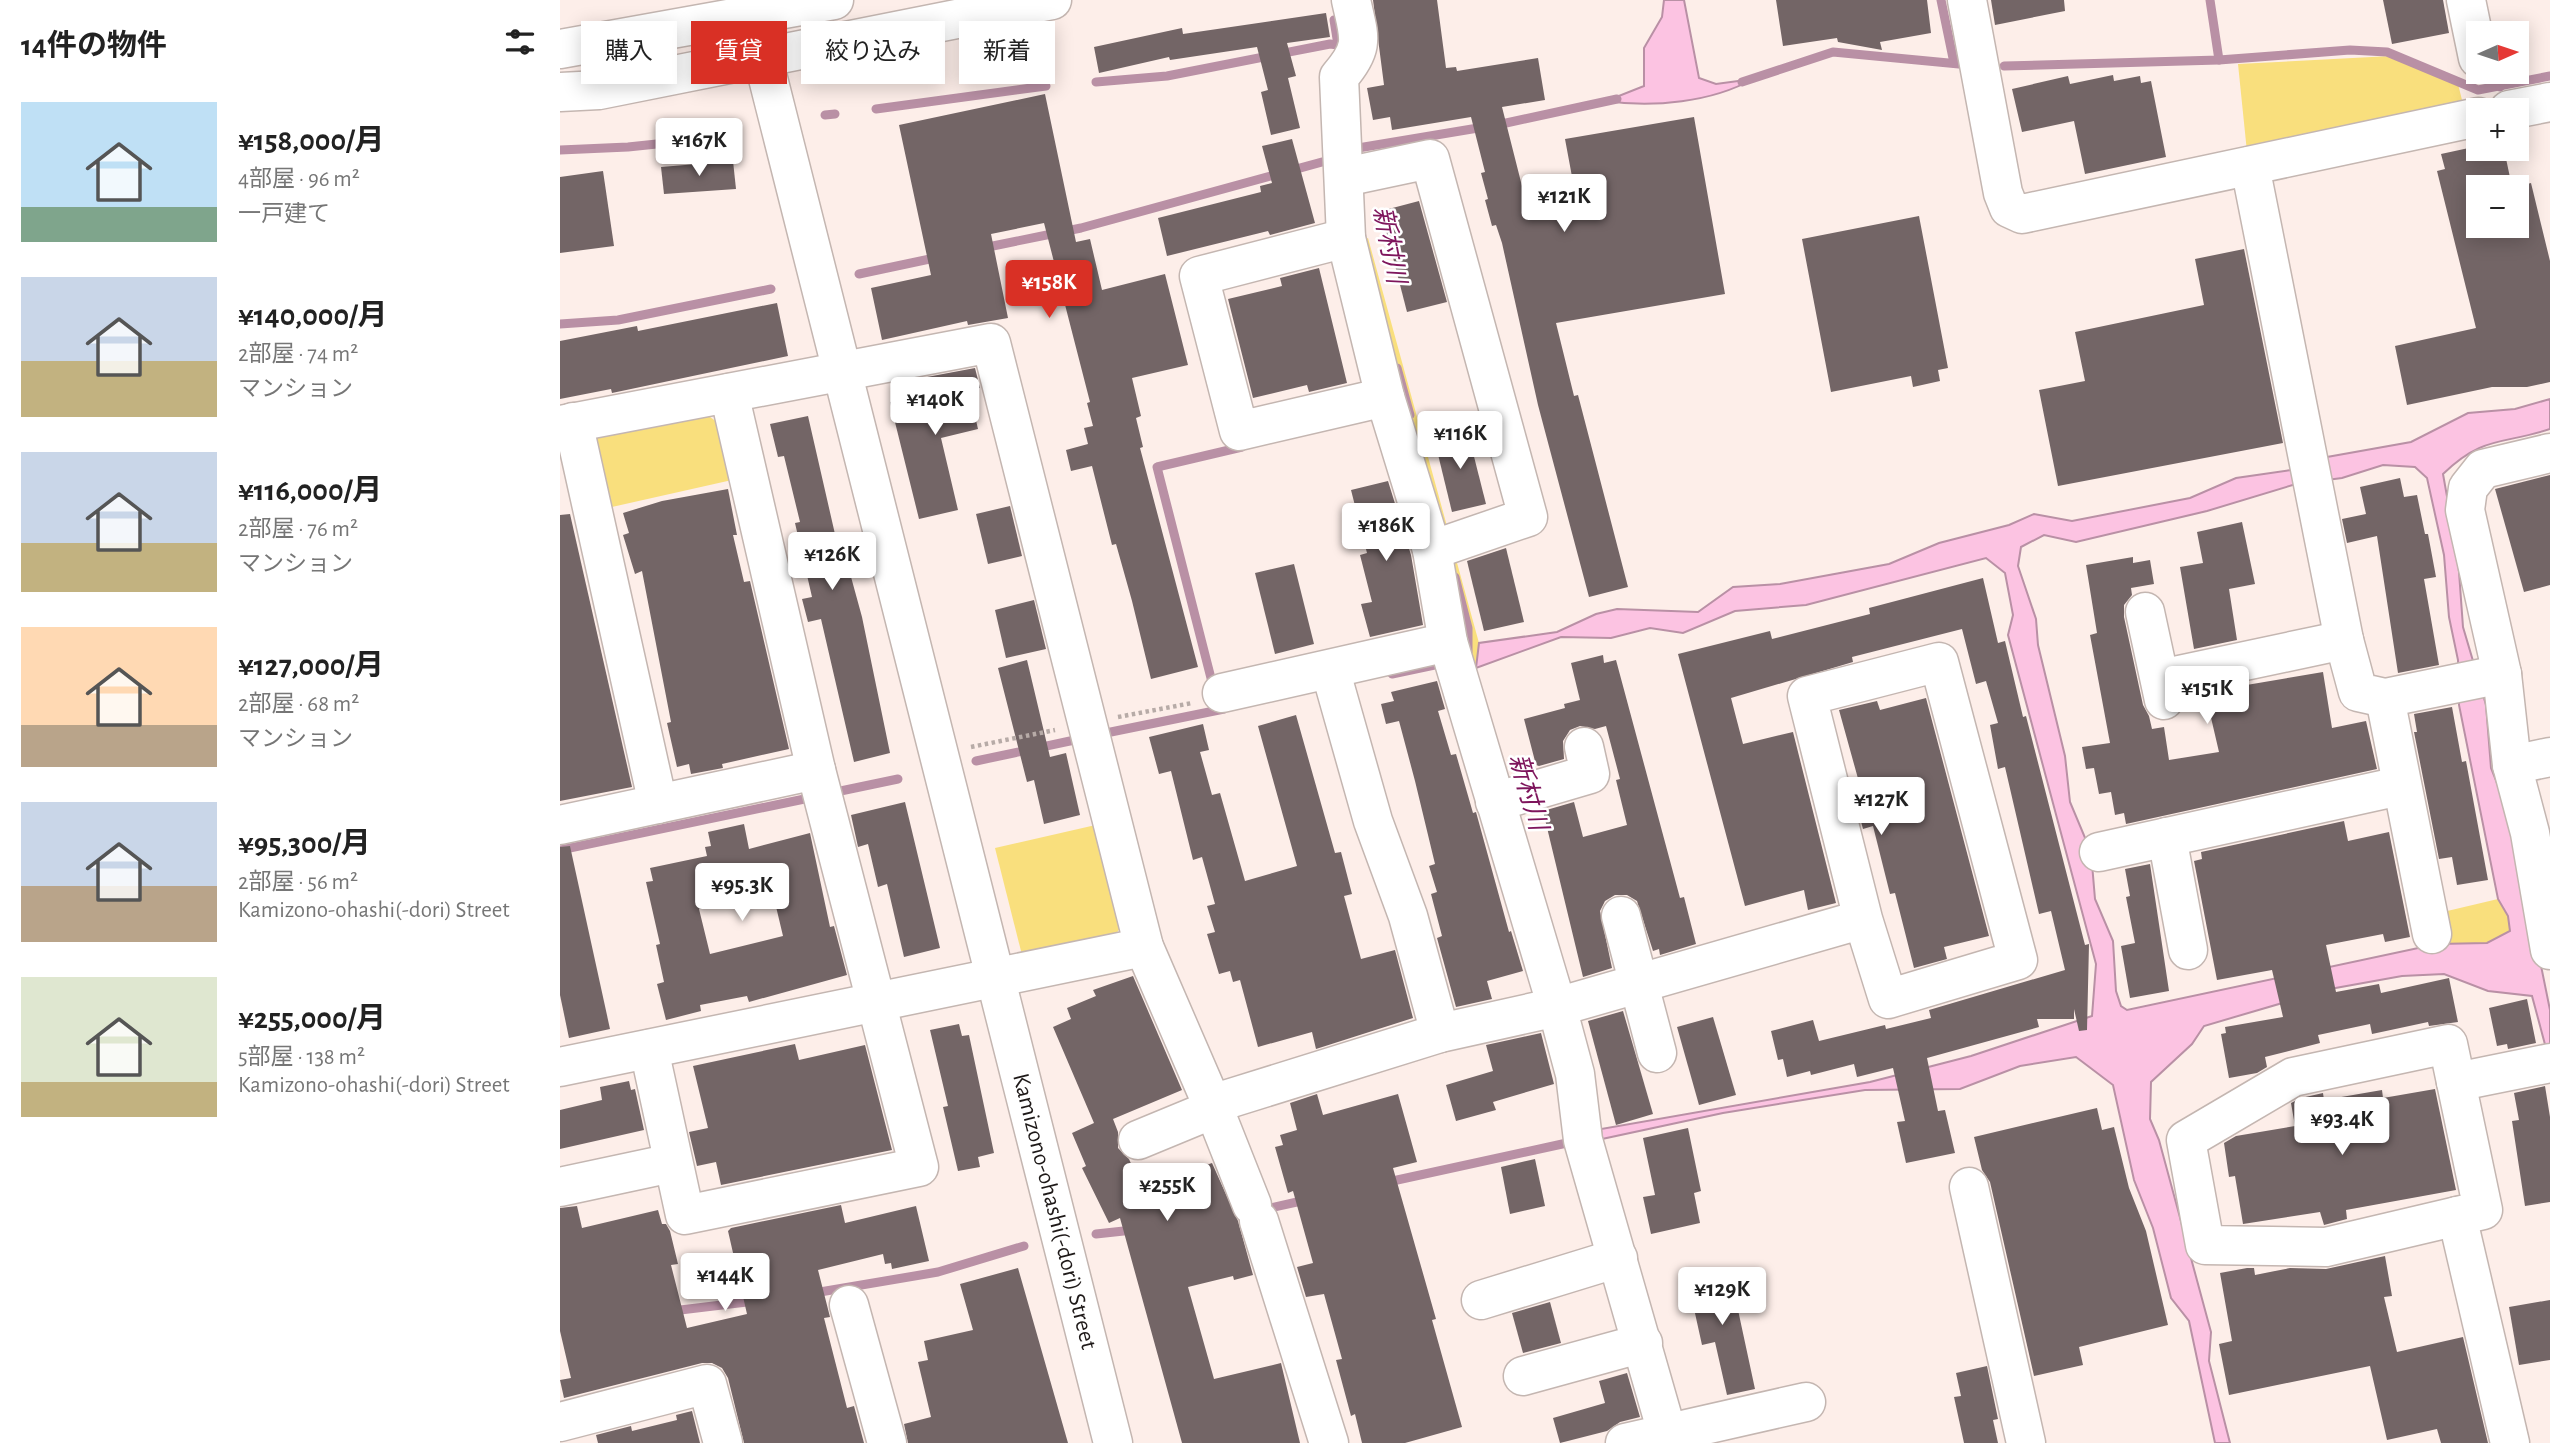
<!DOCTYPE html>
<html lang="ja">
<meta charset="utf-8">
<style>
body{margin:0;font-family:"Alegreya Sans","Noto Sans JP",sans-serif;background:#f6f6f6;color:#222;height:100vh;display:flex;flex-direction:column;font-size:26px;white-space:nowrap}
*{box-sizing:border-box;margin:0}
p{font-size:23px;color:#767676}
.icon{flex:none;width:38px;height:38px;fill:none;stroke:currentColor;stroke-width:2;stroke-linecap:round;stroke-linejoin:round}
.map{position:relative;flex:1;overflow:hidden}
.sheet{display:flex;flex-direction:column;background:#fff;width:560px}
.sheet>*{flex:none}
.banner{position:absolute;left:21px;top:21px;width:665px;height:63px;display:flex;gap:14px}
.needle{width:46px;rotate:87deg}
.controls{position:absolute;left:1906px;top:21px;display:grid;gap:14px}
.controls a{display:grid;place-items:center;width:63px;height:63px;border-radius:0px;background:#fff;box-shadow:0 4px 18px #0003;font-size:35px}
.price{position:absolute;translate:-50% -60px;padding:0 16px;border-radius:7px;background:#fff;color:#222;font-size:23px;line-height:46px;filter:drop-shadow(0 2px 4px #0008)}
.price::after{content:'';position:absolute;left:50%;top:42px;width:21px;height:16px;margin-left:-10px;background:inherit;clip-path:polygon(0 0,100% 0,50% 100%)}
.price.on{background:#d93025;color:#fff}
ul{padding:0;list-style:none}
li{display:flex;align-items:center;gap:21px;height:175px;padding:0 21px}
li span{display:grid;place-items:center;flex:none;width:196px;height:140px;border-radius:0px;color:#555}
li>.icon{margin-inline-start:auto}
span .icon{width:84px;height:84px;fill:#fffc;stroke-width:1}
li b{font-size:30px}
h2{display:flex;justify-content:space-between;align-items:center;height:84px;padding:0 21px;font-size:30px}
.pill{padding:0 24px;border-radius:0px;background:#fff;box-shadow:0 4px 18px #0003;font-size:24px;line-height:63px}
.pill.on{background:#d93025;color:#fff}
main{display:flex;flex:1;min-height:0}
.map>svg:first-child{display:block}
.green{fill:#f9df7d}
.water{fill:#fcc3e2;stroke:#b990a5;stroke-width:2;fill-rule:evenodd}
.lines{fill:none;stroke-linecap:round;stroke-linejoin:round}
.stream{stroke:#b990a5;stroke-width:9}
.building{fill:#736566;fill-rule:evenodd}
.minor-casing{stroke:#c4b6b1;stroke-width:41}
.highway-casing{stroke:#c4b6b1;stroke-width:41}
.path{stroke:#b7aba7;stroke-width:4.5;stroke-dasharray:3.5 3.5;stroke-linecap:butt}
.minor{stroke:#fff;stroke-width:38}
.highway{stroke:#fff;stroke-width:38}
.labels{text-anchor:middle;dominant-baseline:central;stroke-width:5;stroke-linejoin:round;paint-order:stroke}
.street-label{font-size:24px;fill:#1e1918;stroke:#fff}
.water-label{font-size:26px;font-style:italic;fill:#7e155c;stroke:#fff}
</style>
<main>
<section class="sheet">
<h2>14件の物件<svg class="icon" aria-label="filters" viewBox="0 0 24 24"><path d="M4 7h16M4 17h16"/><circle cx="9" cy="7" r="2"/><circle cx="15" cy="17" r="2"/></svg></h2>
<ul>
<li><span style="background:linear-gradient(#bfe0f5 75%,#7fa58c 0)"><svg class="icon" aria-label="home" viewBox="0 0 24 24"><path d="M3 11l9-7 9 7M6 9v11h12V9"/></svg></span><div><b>¥158,000/月</b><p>4部屋 · 96 m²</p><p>一戸建て</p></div></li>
<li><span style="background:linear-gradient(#c9d6e8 60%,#c2b280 0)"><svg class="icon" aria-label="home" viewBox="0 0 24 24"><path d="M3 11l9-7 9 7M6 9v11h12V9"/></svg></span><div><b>¥140,000/月</b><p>2部屋 · 74 m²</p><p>マンション</p></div></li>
<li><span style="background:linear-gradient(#c9d6e8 65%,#c2b280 0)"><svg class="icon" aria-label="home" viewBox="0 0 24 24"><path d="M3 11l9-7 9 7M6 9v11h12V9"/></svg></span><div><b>¥116,000/月</b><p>2部屋 · 76 m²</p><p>マンション</p></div></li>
<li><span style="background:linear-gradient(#ffd9b3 70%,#b9a48a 0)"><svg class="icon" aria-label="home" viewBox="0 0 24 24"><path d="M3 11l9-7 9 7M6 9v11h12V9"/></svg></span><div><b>¥127,000/月</b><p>2部屋 · 68 m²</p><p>マンション</p></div></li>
<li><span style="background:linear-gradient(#c9d6e8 60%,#b9a48a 0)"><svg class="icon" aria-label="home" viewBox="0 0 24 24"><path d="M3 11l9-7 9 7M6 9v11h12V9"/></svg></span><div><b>¥95,300/月</b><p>2部屋 · 56 m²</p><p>Kamizono-ohashi(-dori) Street</p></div></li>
<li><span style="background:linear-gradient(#dfe7d0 75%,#c2b280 0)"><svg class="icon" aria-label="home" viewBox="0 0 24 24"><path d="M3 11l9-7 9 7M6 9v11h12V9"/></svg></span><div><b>¥255,000/月</b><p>5部屋 · 138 m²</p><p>Kamizono-ohashi(-dori) Street</p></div></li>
</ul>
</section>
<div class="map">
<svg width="1990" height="1443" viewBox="0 0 1990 1443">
<rect width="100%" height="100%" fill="#fdeee9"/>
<!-- green -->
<g class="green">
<polygon points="1831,56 1898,84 1903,104 1687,152 1678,64"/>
<polygon points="808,238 919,643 916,668 1034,1069 1042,1139 1116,1443 796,244"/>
<polygon points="143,412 157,422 172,480 43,509 35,432"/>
<polygon points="540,824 564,923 555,935 462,955 435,848"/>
<polygon points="1938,899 1948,916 1951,931 1927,943 1877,944 1883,912"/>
</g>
<!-- water -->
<g class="water">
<path d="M1104,0h20l15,78 17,6 37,-5c-41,23 -100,29 -147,22l38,-15v-38l18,-31z"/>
<path d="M1990,399v30c-48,16 -67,6 -107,45l15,84 5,69 23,78 5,63 20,50 39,192v53l-18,-67 -44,-5 -44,-17 -42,2 -72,13 -126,37 -12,18 -41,38 -1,37 9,21 52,192 -2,29 21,82h-15l-26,-122 -18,-23 -18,-70 -19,-48 -21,-95 -37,-28 -56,9 -60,23 -95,1 -142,23 -121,26 -1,-10 269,-47 101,-26 121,-40 4,-52 -88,-329 5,-20 -8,-42 -19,-15 -180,47 -71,6 -52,22 -33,-5 -39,10 -50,-1 -85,31 3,-25 78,-11 39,-18 21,-5 81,3 35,-25 47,-3 109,-20 50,-21 70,-18 25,-11 38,7 118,-23 46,-20 55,-8 36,-13 84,-15 57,-29 47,-4zM1823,465l32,2 12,11 17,77 5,62 9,43 1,45 39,194 10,17 2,15 -23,12 -50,1 -310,66 -6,-4 -5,-15 -3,-50 -18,-42 -4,-47 -21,-50 -5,-46 -27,-111 -2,-26 -18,-53 3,-19 23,-12 32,7 131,-31 89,-27 46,-6z"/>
</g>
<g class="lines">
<!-- stream -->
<g class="stream">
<polyline points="1381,0 1394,63"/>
<polyline points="1650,0 1659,60"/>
<polyline points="774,20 778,45"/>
<polyline points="1444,66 1659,60 1790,50 1827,52 1918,90 1990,76"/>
<polyline points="1937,72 1940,87"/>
<polyline points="536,82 607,76 770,44 778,45 783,53"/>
<polyline points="1182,82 1273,52 1399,64"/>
<polyline points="316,109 486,86"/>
<polyline points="265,115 275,114"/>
<polyline points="937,125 1057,99"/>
<polyline points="797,143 798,148 924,127"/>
<polyline points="0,150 68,147 154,138"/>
<polyline points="423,248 521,228 773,159"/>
<polyline points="299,274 379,257"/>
<polyline points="0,324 58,320 211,289"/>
<polyline points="837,368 850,415"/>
<polyline points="895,577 908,628 908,652"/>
<polyline points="832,674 884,663"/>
<polyline points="653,686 597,467 682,447"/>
<polyline points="541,734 664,709"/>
<polyline points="416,761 524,738"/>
<polyline points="271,793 338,779"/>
<polyline points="0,850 254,797"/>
<polyline points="828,1182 1016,1141"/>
<polyline points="701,1210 746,1200"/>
<polyline points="536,1234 573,1230"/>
<polyline points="254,1293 378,1272 464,1246"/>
<polyline points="112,1311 195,1301"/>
</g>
</g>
<!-- building -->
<g class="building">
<polygon points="813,0 877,0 886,68 896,67 897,71 978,58 985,100 942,107 963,190 1013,182 1005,139 1134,117 1165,294 996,323 1014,396 1018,395 1068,587 1029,597 978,405 942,243 936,225 932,226 925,200 928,199 921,173 925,172 911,117 832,130 830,117 813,120 807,88 824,85"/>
<polygon points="1216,0 1367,0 1371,33 1320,42 1322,50 1278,42 1277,38 1223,46"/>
<polygon points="1431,0 1504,0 1505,11 1435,25"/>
<polygon points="1823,0 1883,0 1889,33 1832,44"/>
<polygon points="766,13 770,37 727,43 736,76 728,78 740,128 711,135 701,92 708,90 697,47 610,60 609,57 539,73 534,47 622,28 623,34"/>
<polygon points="1553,75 1554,81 1580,76 1581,83 1591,81 1606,157 1525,174 1514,121 1462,132 1452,89 1508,76 1510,84"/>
<polygon points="485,94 516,242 530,239 542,290 605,274 628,365 572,378 581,416 576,418 583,447 580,448 638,667 591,679 572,601 556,544 552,545 532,466 511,471 506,450 528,444 524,428 533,426 527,403 530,402 484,223 431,234 448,318 408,325 407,321 322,340 311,288 371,275 339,125"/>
<polygon points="732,139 755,223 710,235 708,231 607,256 598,218 701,192 700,186 712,183 702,146"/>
<polygon points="1918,146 1918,149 1944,149 1952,187 1918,187 1918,226 1956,226 1955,187 1971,183 1990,261 1990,382 1967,387 1932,387 1847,405 1835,346 1916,328 1877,171 1885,169 1881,154"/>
<polygon points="173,161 176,189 104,194 101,167"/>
<polygon points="43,171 54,246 0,253 0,177"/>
<polygon points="859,201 887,302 847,312 821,211"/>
<polygon points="1359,216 1388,368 1378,370 1380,381 1353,387 1351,376 1271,392 1242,239"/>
<polygon points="1684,249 1723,443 1498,486 1479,390 1525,381 1515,332 1644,305 1635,259"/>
<polygon points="759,268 787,383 749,392 747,385 693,398 668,299 722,286 720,278"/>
<polygon points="217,303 228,356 52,393 51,389 0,399 0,341 77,326 78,331"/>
<polygon points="415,368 420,388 409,390 418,429 381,438 398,510 359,519 330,402 370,392 367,377"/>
<polygon points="248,416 280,556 285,555 302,617 330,753 294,762 261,619 248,622 242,599 252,597 235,523 240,522 224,456 218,457 210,424"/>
<polygon points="907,429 926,504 892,512 874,438"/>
<polygon points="1990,475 1990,585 1964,592 1935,489"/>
<polygon points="1840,478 1844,497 1857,495 1865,534 1868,534 1876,577 1864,579 1879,665 1838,673 1817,536 1787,543 1782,519 1806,514 1800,487"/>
<polygon points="828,481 851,555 863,625 810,637 801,604 812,602 800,555 807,553 791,490"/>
<polygon points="168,489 177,535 173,535 184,582 190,581 229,749 162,764 163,768 131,774 129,764 117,767 107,723 111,722 82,571 75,574 63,535 69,533 63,513 102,501"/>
<polygon points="450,506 462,556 428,564 416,514"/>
<polygon points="10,514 72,787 0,801 0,515"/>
<polygon points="1682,522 1695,584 1669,589 1677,640 1634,649 1620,567 1643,563 1637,532"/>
<polygon points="946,548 964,622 924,631 907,561"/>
<polygon points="1573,557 1573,563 1590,560 1594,584 1571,588 1572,595 1564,605 1564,617 1583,705 1589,716 1592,729 1604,727 1609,760 1659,752 1645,692 1763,672 1772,728 1806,721 1817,769 1566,824 1564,813 1555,815 1551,792 1539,794 1534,768 1526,769 1522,747 1550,743 1530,635 1537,633 1526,565"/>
<polygon points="734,564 754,644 715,654 695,573"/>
<polygon points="1423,578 1438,643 1445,641 1463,717 1466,716 1525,945 1529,944 1527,1030 1519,1031 1514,1009 1514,1019 1477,1019 1479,1027 1367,1058 1378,1111 1385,1110 1395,1153 1346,1163 1337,1122 1345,1121 1333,1068 1297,1077 1294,1064 1251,1075 1250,1071 1227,1077 1223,1059 1218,1060 1211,1031 1253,1020 1259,1041 1325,1025 1326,1029 1371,1018 1369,1010 1505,970 1491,911 1479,914 1445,767 1438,769 1430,725 1438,723 1426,681 1416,684 1402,629 1292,657 1293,662 1171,698 1183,744 1233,732 1276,903 1248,910 1244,890 1185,906 1118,654 1210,631 1212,639 1310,614 1309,608"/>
<polygon points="474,600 486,649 446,658 435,610"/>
<polygon points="1043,655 1044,663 1056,660 1120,898 1124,897 1136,944 1100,955 1099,949 1093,951 1077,901 1067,895 1055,895 1045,901 1040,911 1052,968 1023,977 983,811 1014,802 1023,837 1067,825 1056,780 1060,779 1046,726 1035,729 1020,726 1010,730 1003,741 1004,759 979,766 976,765 964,719 1005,708 1004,704 1020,700 1011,663"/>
<polygon points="467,660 490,757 506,753 520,815 484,824 474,780 467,782 438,668"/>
<polygon points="877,681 885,709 878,711 891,755 896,754 913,813 916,812 949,932 951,931 963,971 927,981 932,999 896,1007 877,938 882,936 871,894 877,892 869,866 875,864 855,781 839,721 826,724 821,704 834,701 831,692"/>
<polygon points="1366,698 1429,936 1384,947 1387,959 1354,968 1335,893 1330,894 1313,826 1303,829 1294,795 1302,793 1279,710 1317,701 1320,710"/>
<polygon points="1892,707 1902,762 1906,761 1928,880 1897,885 1892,857 1879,859 1854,732 1857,732 1854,714"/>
<polygon points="736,715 775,853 781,852 792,894 784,896 801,959 835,950 853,1018 756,1049 752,1032 698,1047 680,980 673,982 670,971 659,974 647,934 655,932 647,906 655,904 642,857 633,860 611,771 599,774 589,737 643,724 649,750 640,752 652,795 660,793 685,881 737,866 698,726"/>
<polygon points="345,802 380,948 344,957 327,884 318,887 308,844 298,847 291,815"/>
<polygon points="1784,821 1788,841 1829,832 1850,937 1825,942 1823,934 1766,945 1776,992 1819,984 1821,993 1889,978 1898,1022 1869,1026 1868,1022 1812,1034 1810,1024 1758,1035 1760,1043 1705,1057 1707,1067 1697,1073 1669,1078 1661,1034 1666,1033 1665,1027 1723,1017 1712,970 1657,980 1634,861 1642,859 1641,852"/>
<path d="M184,824l5,25 61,-16 20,94 4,-1 13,49 -98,27 -2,-6 -47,9 1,6 -35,9 -9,-36 7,-2 -8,-37 4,-1 -14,-62 7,-1 -3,-13 57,-12 -2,-9 6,-1 -3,-14zM213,894l10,42 -73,18 -11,-45z"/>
<polygon points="10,846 50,1029 9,1038 0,995 0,847"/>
<polygon points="1590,864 1609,991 1570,998 1561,946 1575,943 1566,897 1570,896 1565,869"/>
<polygon points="573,976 622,1090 553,1119 558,1132 558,1148 569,1159 576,1175 585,1171 591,1185 652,1163 678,1221 693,1275 674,1280 673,1276 628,1287 654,1379 721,1363 740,1443 622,1443 560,1218 549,1223 522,1168 526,1166 512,1133 534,1123 493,1027 511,1019 507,1008 536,996 533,990"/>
<polygon points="1967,999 1976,1043 1948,1049 1947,1044 1937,1046 1929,1008"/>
<polygon points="1063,1011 1093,1114 1056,1125 1028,1021"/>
<polygon points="1153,1017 1176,1095 1139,1105 1117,1027"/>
<polygon points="399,1024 402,1036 409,1035 434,1153 418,1157 420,1167 398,1171 383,1107 388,1106 370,1030"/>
<polygon points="981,1033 994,1084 933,1102 936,1110 896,1121 886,1085 933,1071 926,1045"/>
<polygon points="235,1044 239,1060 305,1045 332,1150 161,1185 156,1162 137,1166 129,1132 148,1128 133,1066"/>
<polygon points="69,1081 71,1090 75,1089 84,1130 0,1149 0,1110 42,1100 40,1087"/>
<polygon points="1985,1086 1990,1117 1990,1202 1965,1206 1952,1121 1959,1120 1954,1093"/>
<polygon points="1875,1089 1896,1190 1786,1210 1787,1219 1764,1225 1760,1212 1683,1224 1675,1176 1669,1177 1664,1143 1676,1136 1735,1126 1731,1103 1741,1098 1763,1093 1764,1100 1822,1090 1823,1098"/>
<polygon points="757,1094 763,1115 838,1094 857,1162 833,1168 876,1319 872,1320 902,1427 845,1443 802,1443 795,1414 791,1416 776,1360 782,1359 764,1294 746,1297 737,1267 753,1263 733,1191 728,1193 715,1147 723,1145 720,1135 737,1130 730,1103"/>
<polygon points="1537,1108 1542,1130 1554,1127 1569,1188 1586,1231 1608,1325 1519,1347 1523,1365 1474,1376 1430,1182 1422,1170 1414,1137"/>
<polygon points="1128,1128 1141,1191 1134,1193 1140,1223 1091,1234 1083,1197 1095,1195 1083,1138"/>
<polygon points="975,1159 985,1206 950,1214 941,1167"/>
<polygon points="281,1205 285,1223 356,1206 369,1261 332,1269 331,1263 325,1264 323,1254 258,1270 270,1317 264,1318 287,1408 294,1406 304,1443 184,1443 168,1378 162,1368 152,1363 142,1363 4,1398 0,1380 11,1378 0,1331 0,1208 17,1206 22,1228 98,1210 102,1224 106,1224 110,1231 118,1264 111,1265 127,1328 187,1314 168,1231 171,1228"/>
<polygon points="1825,1256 1832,1296 1824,1297 1837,1352 1903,1337 1928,1443 1881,1443 1877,1429 1827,1440 1810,1366 1669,1395 1659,1344 1672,1341 1660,1273 1687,1268 1694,1268 1695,1275 1730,1268 1766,1269"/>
<polygon points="458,1268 508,1443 348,1443 344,1424 371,1417 358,1362 368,1360 364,1341 413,1330 400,1284"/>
<polygon points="1169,1268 1195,1389 1167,1395 1155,1342 1142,1345 1127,1277"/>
<polygon points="1990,1300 1990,1360 1959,1365 1949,1307"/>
<polygon points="990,1302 1001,1343 963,1353 952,1313"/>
<polygon points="1427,1366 1438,1419 1433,1420 1438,1443 1404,1443 1394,1397 1401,1396 1396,1373"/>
<polygon points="1067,1373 1080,1417 1060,1422 1047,1431 1000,1443 993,1418 1045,1403 1039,1381"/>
<polygon points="132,1411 140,1443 38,1443 36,1435 71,1426 72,1431 117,1420 116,1415"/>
</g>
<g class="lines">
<defs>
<g id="minor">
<path d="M791,0c8,37 15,46 -12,77l7,161 39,159 47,153 16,92 109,365 18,67 8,66 87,303"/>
<polyline points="1407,0 1443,193 1449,208 1462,214 1918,117"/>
<polyline points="1906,0 1918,58"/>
<path id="s1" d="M192,15l361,1428"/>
<polyline points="1949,110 1990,102"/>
<polyline points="1690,166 1784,640 1798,692 1825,698 1942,674"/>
<polyline points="785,177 870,159 968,517 872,550"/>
<polyline points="786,238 639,276 679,431 825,397"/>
<polyline points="13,422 98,804"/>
<polyline points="0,425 431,343 584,947 652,1104 692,1205"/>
<polyline points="1990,453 1923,469 1908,488 1905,510 1942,674 1952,765 1970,833 1990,950"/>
<polyline points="1585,612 1604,700"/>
<polyline points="772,676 813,821 848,916 880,1033"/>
<polyline points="1600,679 1784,640"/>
<polyline points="662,693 888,642"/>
<polyline points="1825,698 1872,934"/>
<polyline points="1952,765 1990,757"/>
<polyline points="935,802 1030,774 1024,747"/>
<polyline points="0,825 256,770"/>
<polyline points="1607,837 1628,950"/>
<polyline points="1539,852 1840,786"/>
<polyline points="1061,916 1097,1053"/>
<polygon points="1888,1044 1923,1210 1766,1247 1645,1245 1626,1140 1733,1077"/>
<polyline points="89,1049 125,1215 359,1167 256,770 169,393"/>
<polyline points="0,1067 584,947"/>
<polyline points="1896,1082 1990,1063"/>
<polyline points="578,1140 641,1114 652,1104 880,1033 997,1007 1303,919 1328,999 1458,960 1379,662 1247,696 1303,919"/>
<polyline points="0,1187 112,1163"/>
<polyline points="1409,1187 1466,1443"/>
<polyline points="1897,1216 1950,1443"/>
<polyline points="699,1221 769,1443"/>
<polyline points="921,1300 1058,1258"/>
<polyline points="289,1305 327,1443"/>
<polyline points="963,1376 1083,1343"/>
<polyline points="0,1422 147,1384 163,1443"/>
<polyline points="1065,1443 1246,1402"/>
</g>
<g id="highway">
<polyline points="0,49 274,0"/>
<polyline points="0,92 39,90 492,0"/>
</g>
</defs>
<!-- minor casing -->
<use href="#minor" class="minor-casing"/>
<!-- highway casing -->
<use href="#highway" class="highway-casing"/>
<!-- path -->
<g class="path">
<polyline points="558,717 632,703"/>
<polyline points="411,747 495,730"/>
</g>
<!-- minor -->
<use href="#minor" class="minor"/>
<!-- highway -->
<use href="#highway" class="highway"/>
</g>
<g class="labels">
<!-- street labels -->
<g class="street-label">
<text stroke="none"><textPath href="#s1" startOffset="1234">Kamizono-ohashi(-dori) Street</textPath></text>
</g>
<!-- water labels -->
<g class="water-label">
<text transform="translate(829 245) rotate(79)">新村川</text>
<text transform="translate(968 792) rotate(74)">新村川</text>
</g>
</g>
</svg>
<div class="controls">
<a><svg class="needle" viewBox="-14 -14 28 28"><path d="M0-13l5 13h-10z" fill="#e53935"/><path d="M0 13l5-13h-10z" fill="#767676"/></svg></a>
<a>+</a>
<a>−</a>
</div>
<b class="price" style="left:139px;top:178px">¥167K</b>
<b class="price" style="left:1004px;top:234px">¥121K</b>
<b class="price on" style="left:489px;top:320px">¥158K</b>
<b class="price" style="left:375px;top:437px">¥140K</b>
<b class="price" style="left:900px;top:471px">¥116K</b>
<b class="price" style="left:826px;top:563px">¥186K</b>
<b class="price" style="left:272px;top:592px">¥126K</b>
<b class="price" style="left:1647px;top:726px">¥151K</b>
<b class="price" style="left:1321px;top:837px">¥127K</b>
<b class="price" style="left:182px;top:923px">¥95.3K</b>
<b class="price" style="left:1782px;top:1157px">¥93.4K</b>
<b class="price" style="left:607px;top:1223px">¥255K</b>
<b class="price" style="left:165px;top:1313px">¥144K</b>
<b class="price" style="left:1162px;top:1327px">¥129K</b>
<div class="banner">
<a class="pill">購入</a>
<a class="pill on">賃貸</a>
<a class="pill">絞り込み</a>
<a class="pill">新着</a>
</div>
</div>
</main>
